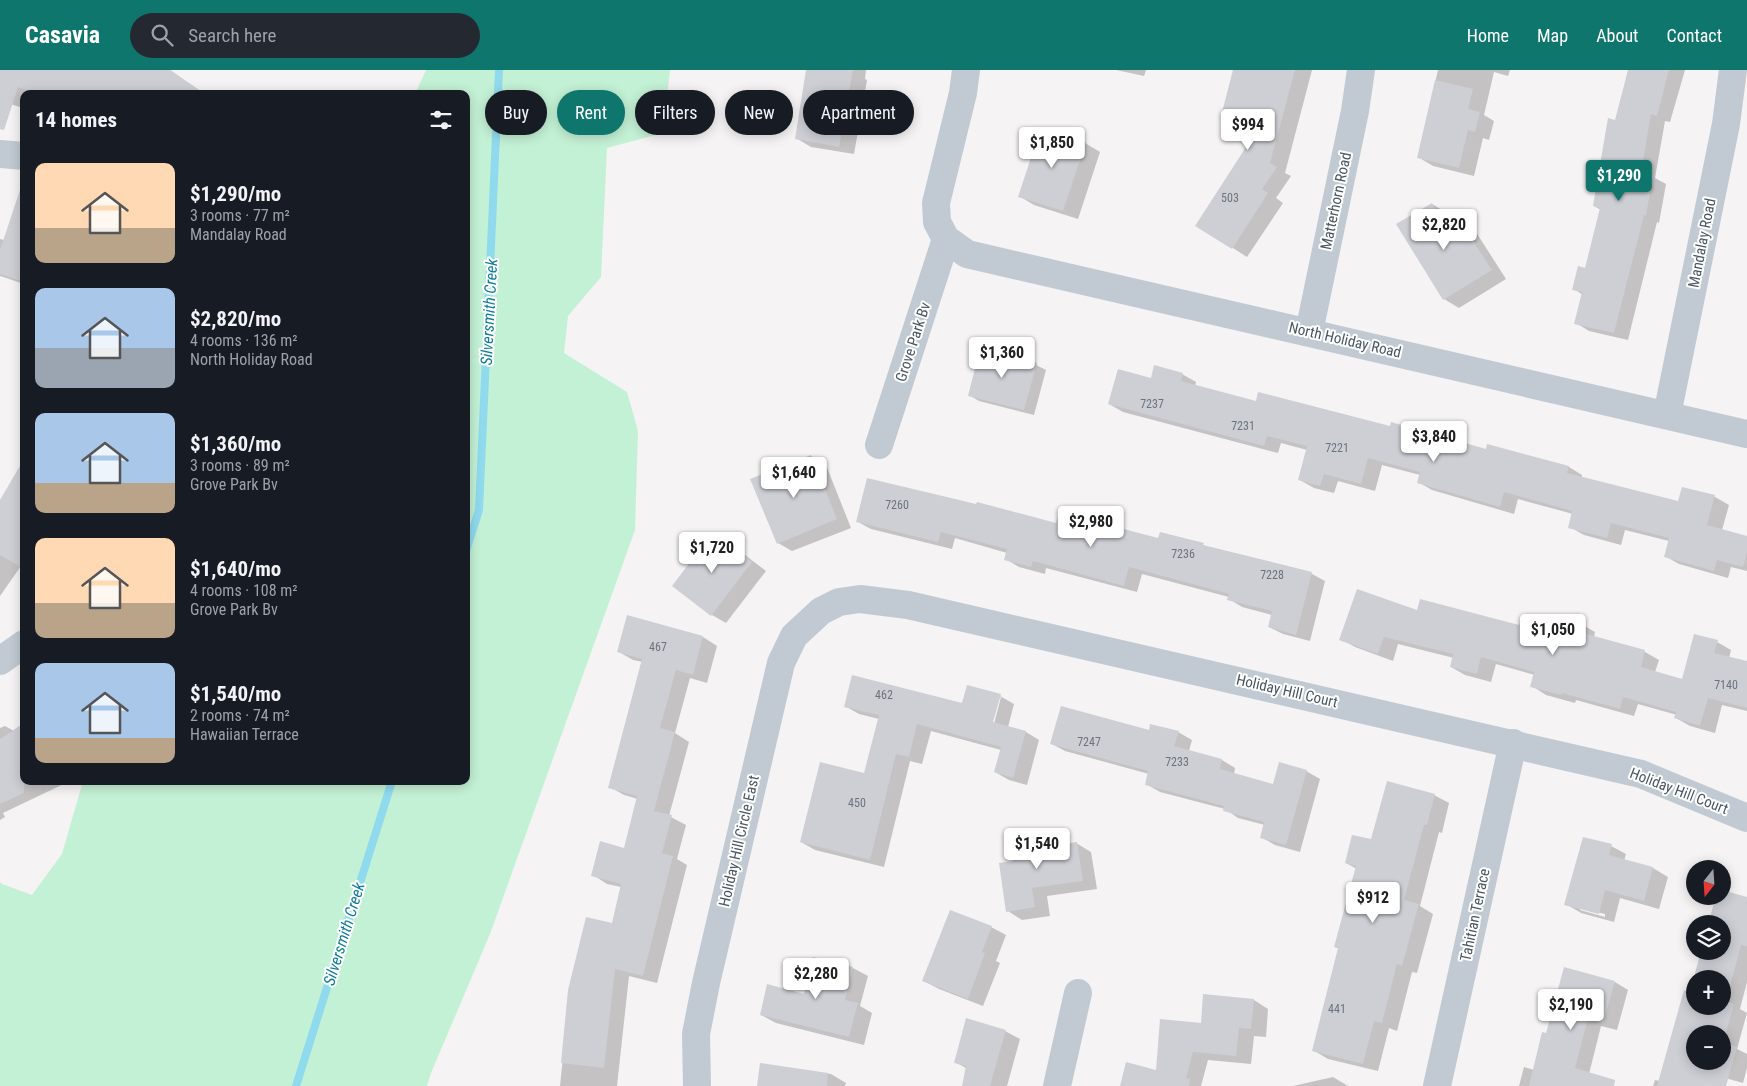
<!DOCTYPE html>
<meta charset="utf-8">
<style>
body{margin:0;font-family:"Roboto Condensed",sans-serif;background:#242831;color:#f1f3f6;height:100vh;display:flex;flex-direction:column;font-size:19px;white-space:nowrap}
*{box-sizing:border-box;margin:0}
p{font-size:16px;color:#9ea1a6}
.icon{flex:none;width:28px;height:28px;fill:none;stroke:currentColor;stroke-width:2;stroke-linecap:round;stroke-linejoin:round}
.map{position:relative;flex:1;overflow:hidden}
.details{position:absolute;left:20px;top:20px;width:450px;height:695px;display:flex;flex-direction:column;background:#171b24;border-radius:10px;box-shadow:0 2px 12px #0003}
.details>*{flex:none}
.hud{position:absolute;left:485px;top:20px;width:475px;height:45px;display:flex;gap:10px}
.needle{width:32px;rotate:197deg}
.fabs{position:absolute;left:1686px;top:790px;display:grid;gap:10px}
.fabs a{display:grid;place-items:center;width:45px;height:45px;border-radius:50%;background:#171b24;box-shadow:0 2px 12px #0003;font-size:25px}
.price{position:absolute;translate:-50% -42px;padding:0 11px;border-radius:5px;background:#fff;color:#222;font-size:16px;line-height:32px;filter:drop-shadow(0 1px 2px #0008)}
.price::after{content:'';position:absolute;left:50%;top:30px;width:15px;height:11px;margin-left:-8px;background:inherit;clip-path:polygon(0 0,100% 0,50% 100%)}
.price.selected{background:#0f766e;color:#fff}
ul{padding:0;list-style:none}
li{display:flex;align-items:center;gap:15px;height:125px;padding:0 15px}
li span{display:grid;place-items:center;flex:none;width:140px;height:100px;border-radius:10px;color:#555}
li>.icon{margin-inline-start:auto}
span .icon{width:60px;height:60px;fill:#fffc;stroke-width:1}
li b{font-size:21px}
h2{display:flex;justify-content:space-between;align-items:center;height:60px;padding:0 15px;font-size:21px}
.tag{padding:0 18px;border-radius:22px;background:#171b24;box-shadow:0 2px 12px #0003;font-size:18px;line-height:45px}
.tag.selected{background:#0f766e;color:#fff}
header{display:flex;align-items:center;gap:30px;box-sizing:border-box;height:70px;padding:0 25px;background:#0f766e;color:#fff}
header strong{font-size:24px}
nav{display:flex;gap:28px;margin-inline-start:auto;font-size:18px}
.search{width:350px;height:45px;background:#242831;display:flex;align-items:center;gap:12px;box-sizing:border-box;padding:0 18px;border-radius:28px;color:#9ea1a6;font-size:19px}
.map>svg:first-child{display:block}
.green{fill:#c3f1d5}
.shadow{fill:#0003;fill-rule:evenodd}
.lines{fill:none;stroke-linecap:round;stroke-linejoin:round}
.stream{stroke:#90daee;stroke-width:8}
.building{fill:#cdcfd5;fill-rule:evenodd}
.minor{stroke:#c1cad2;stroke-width:28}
.labels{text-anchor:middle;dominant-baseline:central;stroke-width:4;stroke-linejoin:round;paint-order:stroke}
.number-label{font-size:12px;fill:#6b747e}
.street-label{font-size:15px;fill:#4a5661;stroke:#fff}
.water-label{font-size:16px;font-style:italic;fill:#0c7c9b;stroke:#fff}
</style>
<header>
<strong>Casavia</strong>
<div class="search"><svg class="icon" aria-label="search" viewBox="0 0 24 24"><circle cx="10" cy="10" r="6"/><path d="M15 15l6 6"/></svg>Search here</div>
<nav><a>Home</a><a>Map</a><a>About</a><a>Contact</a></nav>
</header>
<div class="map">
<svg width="1747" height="1016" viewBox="0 0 1747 1016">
<rect width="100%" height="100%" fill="#f5f3f3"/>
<!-- green -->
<polygon class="green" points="426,0 670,0 663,63 607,78 601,207 568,246 564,283 627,322 638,361 635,460 490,864 431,1003 427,1016 0,1016 0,812 2,814 32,825 62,784 83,711 466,711 466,24 415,24"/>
<!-- shadow -->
<g class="shadow">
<polygon points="0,0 170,0 202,22 201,24 34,24 28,22 28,24 24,24 23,38 0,31"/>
<polygon points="808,0 866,0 865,9 867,10 854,84 811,77 796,68"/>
<polygon points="1116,0 1146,0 1144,6"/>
<polygon points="1232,0 1312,0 1285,103 1291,106 1276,128 1283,133 1247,187 1197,155 1259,60 1237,54 1222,46 1234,1"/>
<polygon points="1438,0 1510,0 1508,6 1494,2 1484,45 1494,51 1489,70 1483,68 1474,106 1433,96 1418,87"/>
<polygon points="1629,0 1685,0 1670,52 1665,51 1655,108 1666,114 1659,153 1657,152 1628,270 1589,261 1576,253 1583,225 1574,219 1586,199 1601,140 1594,136"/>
<polygon points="1085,73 1100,82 1078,149 1034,135 1019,126"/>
<polygon points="1432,134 1447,143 1453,154 1459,150 1474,159 1506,209 1459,238 1444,229 1398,155"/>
<polygon points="24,159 24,214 0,206 0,169 4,170"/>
<polygon points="1036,295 1046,300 1034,345 979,331 969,325"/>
<polygon points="1182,304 1196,312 1195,316 1257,333 1569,397 1582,405 1582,408 1679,433 1683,418 1715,427 1729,435 1722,460 1747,467 1747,501 1731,497 1728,508 1679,494 1665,486 1669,471 1625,460 1621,475 1584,465 1570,457 1573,444 1518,429 1514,444 1432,420 1418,412 1420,405 1382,395 1375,421 1338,411 1334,423 1314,418 1300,410 1307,380 1281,373 1278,383 1123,342 1109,334 1152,309"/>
<polygon points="811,386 826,395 851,458 792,481 778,473"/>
<polygon points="0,433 21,496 0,526"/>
<polygon points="858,452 1057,454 1159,470 1161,464 1203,475 1210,478 1312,504 1325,511 1310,571 1283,564 1269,557 1272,545 1242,537 1229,529 1229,527 1142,504 1137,522 1046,498 1045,504 1019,497 1006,489 1007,483 955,468 952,479 871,459"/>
<polygon points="713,464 728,472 766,501 726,553 712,545"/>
<polygon points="1418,541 1554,563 1558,548 1581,554 1595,562 1594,567 1645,582 1659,590 1655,602 1683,610 1717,572 1731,580 1729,588 1747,592 1747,641 1722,635 1715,663 1690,656 1676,648 1677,645 1638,634 1634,646 1576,630 1575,633 1546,625 1532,616 1535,605 1496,594 1491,612 1465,605 1451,597 1454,588 1398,574 1393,591 1355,577 1341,569"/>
<polygon points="628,547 703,567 717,576 707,613 690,608 675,663 689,672 669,746 686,755 677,789 687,795 657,913 629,906 617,1016 560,1016 570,920 613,854 621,817 607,814 593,805 625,779 638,729 624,725 610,717 643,592 633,590 619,582"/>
<path d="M1000,626l14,8 -6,23 18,5 13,8 -12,45 -18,-5 -14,-8 6,-22 -70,-19 -9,33 -12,-3 -26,106 -69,-17 -14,-8 64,-68 14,-55 -20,-5 -14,-8 118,-2zM998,627h3l-8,31 -2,-1z"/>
<polygon points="5,656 14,661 24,711 70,711 3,743 5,747 0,750 0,658"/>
<polygon points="1149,661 1178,662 1192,670 1189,681 1222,690 1235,698 1234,704 1274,715 1306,701 1320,709 1300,782 1275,775 1261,767 1265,755 1238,748 1225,739 1160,722 1146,714 1149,704 1065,681 1052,674"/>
<polygon points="1434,725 1449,733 1442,763 1439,762 1420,836 1433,844 1417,903 1412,902 1397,961 1389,958 1378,1001 1328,989 1313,980 1340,879 1335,877 1357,799 1346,793 1372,771"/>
<polygon points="1036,767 1051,777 1076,773 1091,782 1097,819 1047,826 1050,846 1022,850 1008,841 1014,792"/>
<path d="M1611,776l15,8 -2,7 29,7 15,9 -9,32 -39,-11 -6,24 -33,-9 -15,-9zM1580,838l25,6v3l-25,-7z"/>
<path d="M1747,828v84l-7,27 7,4 -10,36 10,5v14l-4,15 -32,-9 -3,12h-55l2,-6 5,1 30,-88 12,-42h20zM1695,909h27v27h-27zM1695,964h27v27h-27z"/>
<polygon points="991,857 1006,865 996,891 1000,893 983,936 939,919 924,911"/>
<polygon points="853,898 868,906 860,936 872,943 864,975 776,953 761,945 805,925"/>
<polygon points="1615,912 1628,920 1617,960 1601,956 1589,1004 1605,1016 1519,1016 1524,997 1534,1000 1547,965"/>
<polygon points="1254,930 1268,939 1266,967 1254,966 1251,994 1208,990 1201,1016 1121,1016 1157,1001 1202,954"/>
<polygon points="1005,961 1020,969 1007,1016 963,1016 966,998 955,992"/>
<polygon points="761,995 831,1004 846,1013 845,1016 758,1016"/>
<polygon points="1333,1007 1348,1016 1293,1016"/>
</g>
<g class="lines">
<!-- stream -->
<g class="stream">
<polyline points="466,481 479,440 499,0"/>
<polyline points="296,1016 392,711"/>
</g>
</g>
<!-- building -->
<g class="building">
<polygon points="0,0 170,0 204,24 38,24 18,17 4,60 0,59"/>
<polygon points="806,0 853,0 839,77 795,69"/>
<polygon points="1233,0 1295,0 1270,93 1277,97 1262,119 1268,123 1232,179 1195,156 1259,57 1221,46"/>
<polygon points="1628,0 1669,0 1657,46 1651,44 1641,103 1653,105 1646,146 1644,145 1614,263 1574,254 1582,222 1572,220 1578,196 1585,198 1600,138 1593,136 1608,48 1615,50"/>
<polygon points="1435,10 1473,19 1468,39 1480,42 1475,62 1468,60 1459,98 1417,88"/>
<polygon points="1041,57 1086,72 1063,141 1018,127"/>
<polygon points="20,120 24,121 24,212 0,204 0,180"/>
<polygon points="1432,133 1446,157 1459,149 1492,200 1443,230 1396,154"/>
<polygon points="980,279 1037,293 1024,340 968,326"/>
<polygon points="1154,295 1183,303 1181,311 1256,331 1258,322 1390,356 1391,352 1486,379 1487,374 1569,396 1567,403 1678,431 1682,417 1715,425 1707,455 1747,466 1747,482 1743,497 1717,490 1714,501 1664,487 1669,468 1611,453 1607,468 1568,458 1572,441 1504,422 1500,437 1417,413 1420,402 1368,388 1361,414 1324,404 1320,416 1298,410 1307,376 1267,366 1264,376 1108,334 1118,299 1151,308"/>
<polygon points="811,385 837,449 777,474 750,409"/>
<polygon points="24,389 24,499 0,485 0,430"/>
<polygon points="867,408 976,434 977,432 1056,453 1059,442 1158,468 1160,462 1204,473 1203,475 1312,502 1296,565 1268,557 1272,541 1227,530 1229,524 1129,497 1124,516 1033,491 1031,497 1004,490 1007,479 941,462 938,472 856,452"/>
<polygon points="713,462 752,492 711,546 672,516"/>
<polygon points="1357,519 1417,540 1420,529 1519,555 1520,552 1553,561 1557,546 1581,553 1579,562 1645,580 1641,597 1682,609 1694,564 1718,570 1714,583 1747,591 1747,638 1708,628 1700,656 1674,648 1676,642 1623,627 1620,639 1562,623 1561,625 1530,617 1534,602 1481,587 1477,604 1450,597 1453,584 1384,567 1378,584 1339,570"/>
<polygon points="627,545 703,566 693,605 676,600 660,658 675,662 654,741 672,745 662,783 673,786 643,906 615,899 604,998 561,993 568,920 586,847 612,853 621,814 591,806 600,771 624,778 637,726 608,718 642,589 617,582"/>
<polygon points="852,605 962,633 967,615 1001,624 993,652 1026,661 1013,708 994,702 1001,677 917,654 909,687 896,684 870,790 800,772 820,692 864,703 879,645 844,637"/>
<polygon points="1061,636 1149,660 1150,654 1179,661 1174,676 1222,689 1220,699 1273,714 1279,692 1307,700 1286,775 1260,768 1264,752 1223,741 1224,736 1145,715 1148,701 1050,674"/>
<polygon points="24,653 24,723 0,734 0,669"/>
<polygon points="1387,711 1435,724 1427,755 1424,755 1404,830 1419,834 1402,896 1397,894 1382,953 1374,951 1363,994 1312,981 1338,878 1334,877 1356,796 1345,793 1352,765 1371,769"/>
<polygon points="1036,766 1038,778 1077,772 1083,811 1032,818 1035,837 1006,842 999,793 1013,791 1009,769"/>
<polygon points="1583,767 1612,774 1609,785 1653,797 1644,831 1605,820 1599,844 1564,835"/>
<path d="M1722,820l25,7v49l-6,-1 -15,57 8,2 -11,39 14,4 -11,39h-69l27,-96 6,2 11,-41h21v-27h-14l8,-28h6zM1695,909h27v27h-27zM1695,964h27v27h-27z"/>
<polygon points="950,840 992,856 982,882 985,883 968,929 922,911"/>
<polygon points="813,887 853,897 845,930 858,933 849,967 760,945 767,914 804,924"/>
<polygon points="1564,897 1615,911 1603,953 1588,949 1575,998 1615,1010 1614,1016 1529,1016 1542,962 1546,963"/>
<polygon points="1203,924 1254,929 1251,959 1239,958 1236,986 1193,982 1186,1008 1190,1009 1189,1016 1120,1016 1126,992 1156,1000 1160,949 1201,953"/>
<polygon points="966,948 1006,960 990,1016 962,1016 966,996 954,993"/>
<polygon points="760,993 828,1003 827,1016 757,1016"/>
</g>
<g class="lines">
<!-- minor -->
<g class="minor">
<polyline points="966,0 963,23 936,133 937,152 946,169 967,184 1747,364"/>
<polyline points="0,84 24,86"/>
<polyline points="1309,262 1355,41 1361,0"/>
<polyline points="1667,345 1726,54 1733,0"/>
<polyline points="879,375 946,169"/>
<polyline points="0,591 24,574"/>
<polyline points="697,1016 696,964 706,913 781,593 794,566 821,541 839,532 860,529 908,535 1641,704 1747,748"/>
<polyline points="1057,1016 1078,923"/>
<polyline points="1437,1016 1513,673"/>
</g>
</g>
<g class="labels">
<!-- number labels -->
<g class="number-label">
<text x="1230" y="128">503</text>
<text x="1152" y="334">7237</text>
<text x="1243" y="356">7231</text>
<text x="1337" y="378">7221</text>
<text x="897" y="435">7260</text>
<text x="1183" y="484">7236</text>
<text x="1272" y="505">7228</text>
<text x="658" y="577">467</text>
<text x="1726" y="615">7140</text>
<text x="884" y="625">462</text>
<text x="1089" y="672">7247</text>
<text x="1177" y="692">7233</text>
<text x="857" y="733">450</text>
<text x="1337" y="939">441</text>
</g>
<!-- street labels -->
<g class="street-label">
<text transform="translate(1336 131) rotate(-78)">Matterhorn Road</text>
<text transform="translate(1702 173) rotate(-79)">Mandalay Road</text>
<text transform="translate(1345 270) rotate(13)">North Holiday Road</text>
<text transform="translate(913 272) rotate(-72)">Grove Park Bv</text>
<text transform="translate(1287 621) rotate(13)">Holiday Hill Court</text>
<text transform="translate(1679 721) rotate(21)">Holiday Hill Court</text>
<text transform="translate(739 771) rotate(-77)">Holiday Hill Circle East</text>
<text transform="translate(1475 845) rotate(-78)">Tahitian Terrace</text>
</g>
<!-- water labels -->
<g class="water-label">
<text transform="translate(489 242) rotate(-87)">Silversmith Creek</text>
<text transform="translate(344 864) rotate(-73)">Silversmith Creek</text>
</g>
</g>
</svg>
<div class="fabs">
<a><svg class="needle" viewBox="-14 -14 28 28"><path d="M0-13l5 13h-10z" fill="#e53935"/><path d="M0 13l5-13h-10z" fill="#9ea1a6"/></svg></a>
<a><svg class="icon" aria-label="layers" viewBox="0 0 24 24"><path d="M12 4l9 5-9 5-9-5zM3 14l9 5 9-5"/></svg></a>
<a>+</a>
<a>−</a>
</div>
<b class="price" style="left:1248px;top:81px">$994</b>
<b class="price" style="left:1052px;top:99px">$1,850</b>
<b class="price selected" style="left:1619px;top:132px">$1,290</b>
<b class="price" style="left:1444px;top:181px">$2,820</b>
<b class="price" style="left:1002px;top:309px">$1,360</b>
<b class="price" style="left:1434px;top:393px">$3,840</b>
<b class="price" style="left:794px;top:429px">$1,640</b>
<b class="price" style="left:1091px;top:478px">$2,980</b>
<b class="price" style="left:712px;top:504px">$1,720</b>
<b class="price" style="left:1553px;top:586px">$1,050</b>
<b class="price" style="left:1037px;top:800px">$1,540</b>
<b class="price" style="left:1373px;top:854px">$912</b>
<b class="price" style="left:816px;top:930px">$2,280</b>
<b class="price" style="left:1571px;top:961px">$2,190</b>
<div class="hud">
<a class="tag">Buy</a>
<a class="tag selected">Rent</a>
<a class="tag">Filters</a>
<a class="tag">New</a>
<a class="tag">Apartment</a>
</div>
<section class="details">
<h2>14 homes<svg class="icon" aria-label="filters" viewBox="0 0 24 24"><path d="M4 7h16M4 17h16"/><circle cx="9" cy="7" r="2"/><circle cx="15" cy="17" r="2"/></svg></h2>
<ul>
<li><span style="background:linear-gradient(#ffd9b3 65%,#b9a48a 0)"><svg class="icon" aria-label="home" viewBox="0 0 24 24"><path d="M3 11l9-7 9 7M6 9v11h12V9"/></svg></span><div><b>$1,290/mo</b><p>3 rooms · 77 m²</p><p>Mandalay Road</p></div></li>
<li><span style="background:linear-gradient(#a9c7e8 60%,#9aa5b1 0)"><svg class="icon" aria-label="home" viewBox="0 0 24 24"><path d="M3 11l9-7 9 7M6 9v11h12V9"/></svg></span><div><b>$2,820/mo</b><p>4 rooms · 136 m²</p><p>North Holiday Road</p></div></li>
<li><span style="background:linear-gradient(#a9c7e8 70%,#b9a48a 0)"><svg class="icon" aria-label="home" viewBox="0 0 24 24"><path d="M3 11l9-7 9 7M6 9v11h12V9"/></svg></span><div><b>$1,360/mo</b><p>3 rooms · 89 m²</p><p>Grove Park Bv</p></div></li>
<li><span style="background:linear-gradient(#ffd9b3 65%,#b9a48a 0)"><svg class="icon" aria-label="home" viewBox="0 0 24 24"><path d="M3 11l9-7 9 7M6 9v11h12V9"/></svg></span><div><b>$1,640/mo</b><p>4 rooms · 108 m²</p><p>Grove Park Bv</p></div></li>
<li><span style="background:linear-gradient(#a9c7e8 75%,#b9a48a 0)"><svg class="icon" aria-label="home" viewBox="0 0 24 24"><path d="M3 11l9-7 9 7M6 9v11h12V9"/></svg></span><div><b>$1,540/mo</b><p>2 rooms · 74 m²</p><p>Hawaiian Terrace</p></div></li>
</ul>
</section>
</div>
